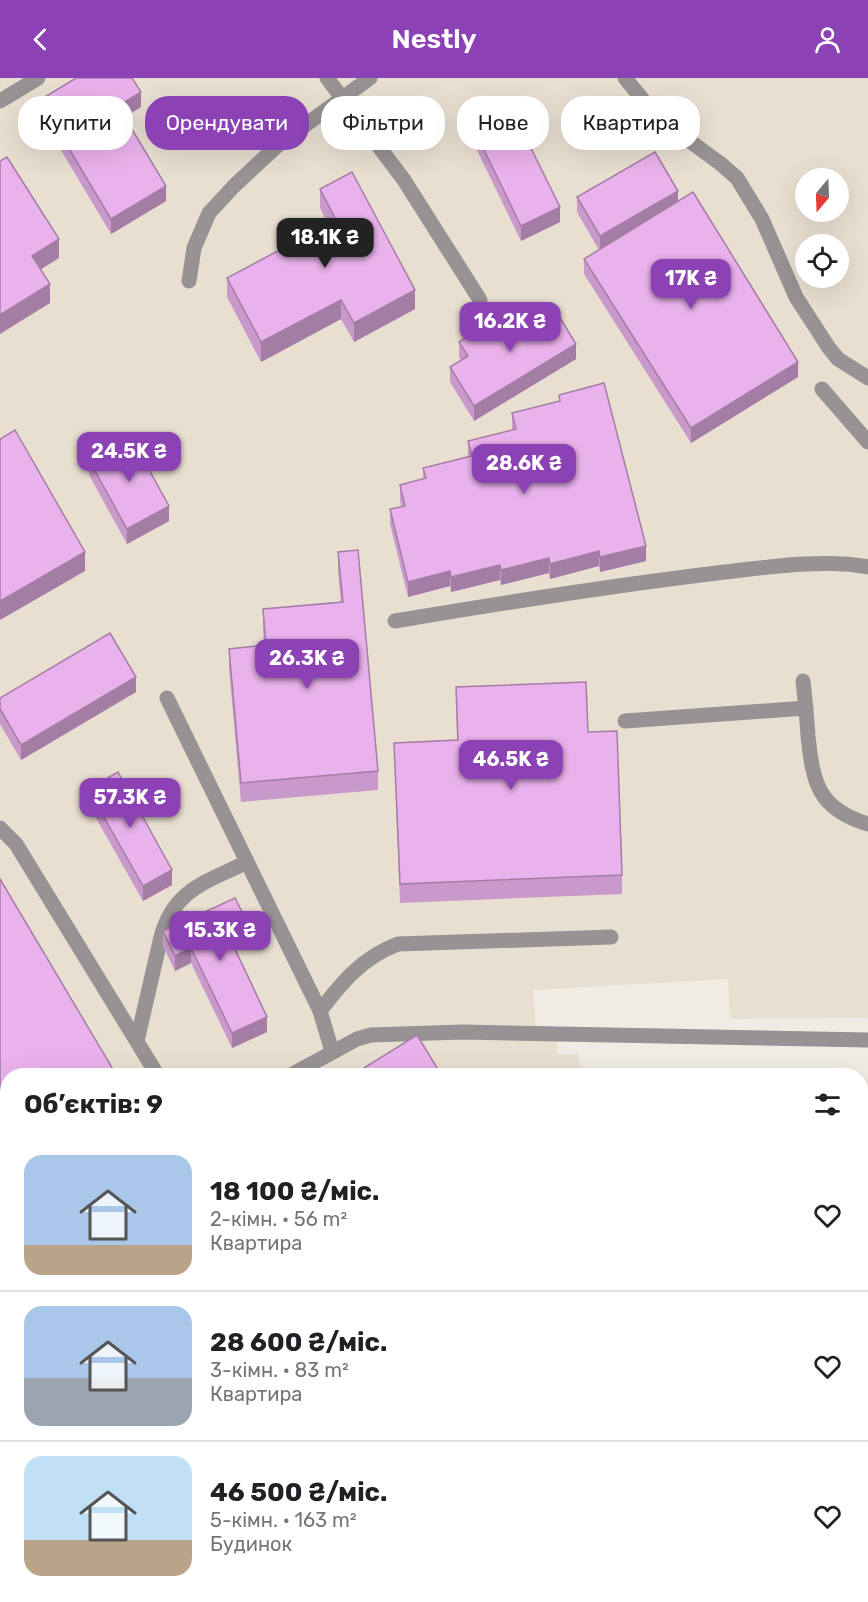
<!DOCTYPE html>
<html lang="uk">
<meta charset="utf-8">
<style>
body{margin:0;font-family:Rubik,sans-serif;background:#f2f2f2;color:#202124;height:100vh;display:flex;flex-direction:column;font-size:22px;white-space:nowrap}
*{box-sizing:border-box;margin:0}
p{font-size:20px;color:#757577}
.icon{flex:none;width:33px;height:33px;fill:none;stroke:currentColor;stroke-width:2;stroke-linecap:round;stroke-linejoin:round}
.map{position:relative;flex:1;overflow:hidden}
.side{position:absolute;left:0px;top:990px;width:868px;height:534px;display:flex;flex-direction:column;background:#fff;border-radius:24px 24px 0 0;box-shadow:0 6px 24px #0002}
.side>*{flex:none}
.top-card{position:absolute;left:18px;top:18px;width:832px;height:54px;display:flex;gap:12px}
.needle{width:39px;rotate:199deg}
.tools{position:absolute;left:795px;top:90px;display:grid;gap:12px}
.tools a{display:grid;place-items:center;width:54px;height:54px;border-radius:50%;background:#fff;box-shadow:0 6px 24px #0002;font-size:30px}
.price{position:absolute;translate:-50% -51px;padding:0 14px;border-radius:12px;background:#8c42b4;color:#fff;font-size:20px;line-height:39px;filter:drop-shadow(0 2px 3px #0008)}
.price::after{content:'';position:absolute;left:50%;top:36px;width:18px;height:14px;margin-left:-9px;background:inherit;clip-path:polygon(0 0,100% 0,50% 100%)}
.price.current{background:#222;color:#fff}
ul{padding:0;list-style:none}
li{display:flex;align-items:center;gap:18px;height:150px;padding:0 24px}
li+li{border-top:2px solid #e0e0e0}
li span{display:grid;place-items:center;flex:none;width:168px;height:120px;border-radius:18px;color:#555}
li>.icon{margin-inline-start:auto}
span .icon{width:72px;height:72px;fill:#fffc;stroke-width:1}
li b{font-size:26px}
h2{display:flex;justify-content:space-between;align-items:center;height:72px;padding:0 24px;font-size:26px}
.chip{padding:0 21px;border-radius:24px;background:#fff;box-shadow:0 6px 24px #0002;font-size:21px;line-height:54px}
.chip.current{background:#8c42b4;color:#fff}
header{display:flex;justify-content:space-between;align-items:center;height:78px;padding:0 24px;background:#8c42b4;color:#fff;font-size:27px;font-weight:600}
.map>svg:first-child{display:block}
.built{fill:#e9dfd1;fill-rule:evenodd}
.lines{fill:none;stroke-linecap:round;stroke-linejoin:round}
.service{stroke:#979293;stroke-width:15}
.rail-casing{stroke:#87847e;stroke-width:7}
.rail{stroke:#fff;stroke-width:4.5;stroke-dasharray:14;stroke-linecap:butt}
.wall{fill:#c999cb}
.shaded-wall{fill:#a47da5}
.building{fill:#eab2ec;stroke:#a47da5;stroke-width:1.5}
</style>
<header><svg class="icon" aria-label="back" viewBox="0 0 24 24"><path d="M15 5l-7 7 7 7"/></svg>Nestly<svg class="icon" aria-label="person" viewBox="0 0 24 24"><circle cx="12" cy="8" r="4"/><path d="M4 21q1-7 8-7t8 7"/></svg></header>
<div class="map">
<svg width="868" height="1524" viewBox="0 0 868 1524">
<rect width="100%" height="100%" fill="#f0ebe3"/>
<!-- built -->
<path class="built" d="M0,0h868v940l-138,1 -2,-40 -195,11 4,50 20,1v13h22l1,21 -572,1v518l594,1 -1,7h-601zM806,100h32v34h-32zM806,166h32v34h-32z"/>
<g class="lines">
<!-- service -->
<g class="service">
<polyline points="327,0 404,102 480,222"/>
<polyline points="625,0 657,39 721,86 737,100 762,141 796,219 829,270 838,281 868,300"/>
<polyline points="0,23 38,0"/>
<polyline points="189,203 194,170 209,135 234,108 278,67 370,0"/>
<polyline points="822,311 868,364"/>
<path d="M395,543c107,-18 214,-35 322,-48 44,-5 109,-15 151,-6"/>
<path d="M803,603c2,19 4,37 5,55 5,47 10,73 60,88"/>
<polyline points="167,620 320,933 332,973"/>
<polyline points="625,643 806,630"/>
<polyline points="0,750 16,766 158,998"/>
<path d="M320,933c22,-29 43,-54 78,-67l213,-7"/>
<path d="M137,963l24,-104c13,-48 46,-55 86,-75"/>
<polyline points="289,998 357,961 371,957 463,954 868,962"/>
<polyline points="0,1265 8,1260"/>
</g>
<defs>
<polyline id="rail" points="0,1136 8,1149"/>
</defs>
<!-- rail casing -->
<use href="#rail" class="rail-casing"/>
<!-- rail -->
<use href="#rail" class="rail"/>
</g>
<!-- wall -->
<g class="wall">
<polygon points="40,22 141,29 125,39 166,123 111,156 40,37"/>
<polygon points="473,49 560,144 521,163 473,64"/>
<polygon points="320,111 415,231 354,264 341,241 261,284 227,219 227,200 328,146 320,130"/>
<polygon points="577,119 678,123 798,299 691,365 584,196 584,181 599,172 577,134"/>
<polygon points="494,260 576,281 474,343 450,304 450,289 461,282 459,279 459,264"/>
<polygon points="559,317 646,483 600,494 599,488 550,501 549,495 501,507 500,502 451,514 450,508 408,519 390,446 390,431 401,429 400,421 400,407 423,401 423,390 468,378 468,363 512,352 512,335 559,324"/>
<polygon points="89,382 169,443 127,466 89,397"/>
<polygon points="338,474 378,693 378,712 241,724 229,590 229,571 264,567 263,550 263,531 341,524 338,493"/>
<polygon points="456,609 588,654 622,797 622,816 400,825 394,665 457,662"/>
<polygon points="136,614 21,682 0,646 0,620"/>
<polygon points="88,711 172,807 143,823 88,726"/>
<polygon points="163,853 247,859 233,866 267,954 232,970 191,885 175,893 163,868"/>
</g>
<!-- shaded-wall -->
<g class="shaded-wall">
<polygon points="141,14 141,29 118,43 118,28"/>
<polygon points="166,108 166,123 111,156 111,141"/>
<polygon points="678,113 678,128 600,173 600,158"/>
<polygon points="560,129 560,144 521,163 521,148"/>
<polygon points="59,161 59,180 32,197 32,178"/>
<polygon points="50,206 50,225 0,256 0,237"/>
<polygon points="415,212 415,231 354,264 354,245"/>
<polygon points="341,222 341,241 261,284 261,264"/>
<polygon points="576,266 576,281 474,343 474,328"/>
<polygon points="798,284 798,299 691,365 691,350"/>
<polygon points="169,428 169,443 127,466 127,451"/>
<polygon points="646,468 646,483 600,494 600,479"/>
<polygon points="599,473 599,488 550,501 550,486"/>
<polygon points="85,474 85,493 0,542 0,523"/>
<polygon points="549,480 549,495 501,507 501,492"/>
<polygon points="500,487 500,502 451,514 451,499"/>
<polygon points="450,493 450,508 408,519 408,504"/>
<polygon points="136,599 136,614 21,682 21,667"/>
<polygon points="172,792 172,807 143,823 143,808"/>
<polygon points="247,844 247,859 227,869 227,854"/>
<polygon points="191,870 191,885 175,893 175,878"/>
<polygon points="267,939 267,954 232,970 232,955"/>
<polygon points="8,1095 8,1110 0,1114 0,1099"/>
</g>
<!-- building -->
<g class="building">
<polygon points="76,0 132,0 141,14 118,28 166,108 111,141 40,22"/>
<polygon points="511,30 560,129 521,148 473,49"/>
<polygon points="655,74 678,113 600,158 577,119"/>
<polygon points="7,79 59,161 32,178 50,206 0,237 0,83"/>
<polygon points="352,94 415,212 354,245 341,222 261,264 227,200 336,142 320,111"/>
<polygon points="693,114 798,284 691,350 584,181"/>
<polygon points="551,225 576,266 474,328 450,289 468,278 459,264 487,247 494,260"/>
<polygon points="604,305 646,468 600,479 599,473 550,486 549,480 501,492 500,487 451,499 450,493 408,504 390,431 405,428 400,407 426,400 423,390 472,378 468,363 516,351 512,335 560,323 559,317"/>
<polygon points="15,352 85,474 0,523 0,361"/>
<polygon points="131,359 169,428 127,451 89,382"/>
<polygon points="358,472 378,693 241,705 229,571 266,567 263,531 343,524 338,474"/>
<polygon points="110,555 136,599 21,667 0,631 0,620"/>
<polygon points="586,604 588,654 617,653 622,797 400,806 394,665 458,662 456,609"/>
<polygon points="118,694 172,792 143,808 88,711"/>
<polygon points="0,801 117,998 8,998 8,1095 0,1099"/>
<polygon points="235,820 247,844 227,854 267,939 232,955 191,870 175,878 163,853"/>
<polygon points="417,957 442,998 351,998"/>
</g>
</svg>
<div class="tools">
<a><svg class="needle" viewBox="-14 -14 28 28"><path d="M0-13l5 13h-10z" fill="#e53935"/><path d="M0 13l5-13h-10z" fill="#757577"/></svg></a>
<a><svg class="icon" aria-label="locate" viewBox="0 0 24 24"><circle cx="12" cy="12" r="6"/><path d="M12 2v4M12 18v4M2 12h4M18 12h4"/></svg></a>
</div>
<b class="price current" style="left:325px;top:191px">18.1K ₴</b>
<b class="price" style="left:691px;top:232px">17K ₴</b>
<b class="price" style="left:510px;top:275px">16.2K ₴</b>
<b class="price" style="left:129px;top:405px">24.5K ₴</b>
<b class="price" style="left:524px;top:417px">28.6K ₴</b>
<b class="price" style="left:307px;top:612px">26.3K ₴</b>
<b class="price" style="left:511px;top:713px">46.5K ₴</b>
<b class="price" style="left:130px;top:751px">57.3K ₴</b>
<b class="price" style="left:220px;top:884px">15.3K ₴</b>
<div class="top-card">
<a class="chip">Купити</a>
<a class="chip current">Орендувати</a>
<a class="chip">Фільтри</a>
<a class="chip">Нове</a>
<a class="chip">Квартира</a>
</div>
<section class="side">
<h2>Об’єктів: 9<svg class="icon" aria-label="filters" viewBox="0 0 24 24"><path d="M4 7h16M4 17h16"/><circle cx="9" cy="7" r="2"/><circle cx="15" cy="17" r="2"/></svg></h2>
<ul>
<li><span style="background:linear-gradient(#a9c7e8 75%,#b9a48a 0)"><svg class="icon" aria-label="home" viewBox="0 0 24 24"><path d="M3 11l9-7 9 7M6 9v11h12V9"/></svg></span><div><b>18 100 ₴/міс.</b><p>2-кімн. · 56 m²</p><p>Квартира</p></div><svg class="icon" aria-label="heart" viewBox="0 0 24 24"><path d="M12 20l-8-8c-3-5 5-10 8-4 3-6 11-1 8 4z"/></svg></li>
<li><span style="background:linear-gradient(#a9c7e8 60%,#9aa5b1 0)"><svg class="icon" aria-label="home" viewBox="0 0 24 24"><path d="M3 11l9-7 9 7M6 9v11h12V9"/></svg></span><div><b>28 600 ₴/міс.</b><p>3-кімн. · 83 m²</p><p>Квартира</p></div><svg class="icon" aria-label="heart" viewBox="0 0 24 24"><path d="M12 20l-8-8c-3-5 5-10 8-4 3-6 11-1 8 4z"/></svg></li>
<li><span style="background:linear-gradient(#bfe0f5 70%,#b9a48a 0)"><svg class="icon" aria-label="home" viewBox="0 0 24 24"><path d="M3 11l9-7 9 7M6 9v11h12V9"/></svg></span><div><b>46 500 ₴/міс.</b><p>5-кімн. · 163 m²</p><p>Будинок</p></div><svg class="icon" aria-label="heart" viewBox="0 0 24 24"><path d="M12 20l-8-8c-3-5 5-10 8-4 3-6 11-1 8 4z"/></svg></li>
</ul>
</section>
</div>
